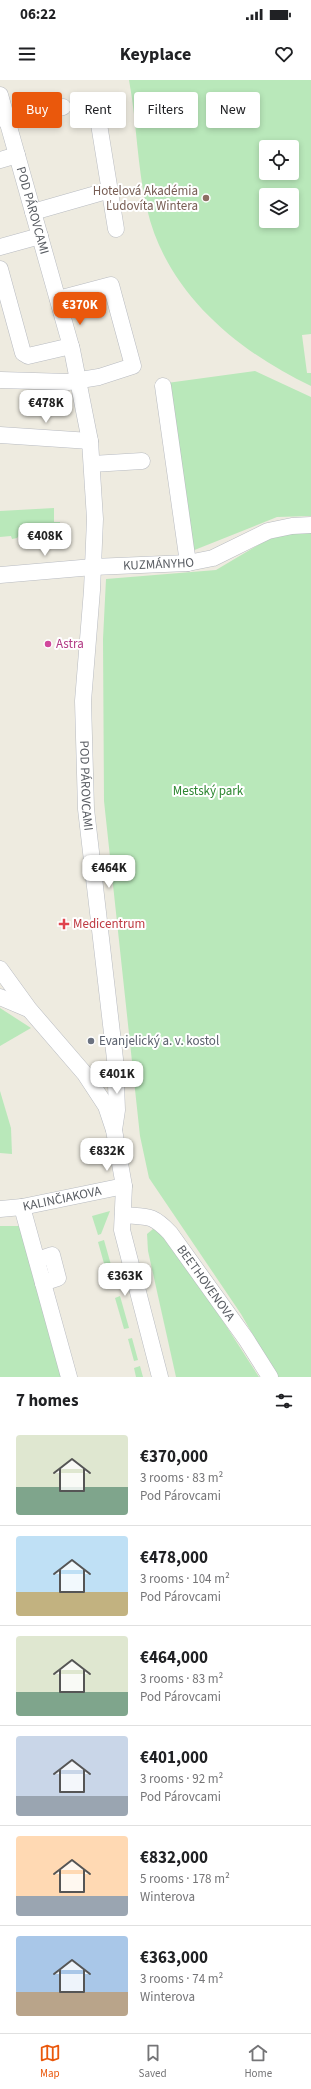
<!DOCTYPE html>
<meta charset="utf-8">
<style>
body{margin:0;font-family:"Source Sans 3",sans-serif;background:#f2f2f2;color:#202124;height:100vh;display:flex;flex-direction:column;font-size:15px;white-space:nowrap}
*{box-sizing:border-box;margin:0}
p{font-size:13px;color:#757577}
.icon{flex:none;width:22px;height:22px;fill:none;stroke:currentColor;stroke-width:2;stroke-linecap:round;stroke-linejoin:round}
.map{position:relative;height:1297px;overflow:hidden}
.details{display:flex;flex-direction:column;background:#fff;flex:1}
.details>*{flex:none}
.top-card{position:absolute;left:12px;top:12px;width:287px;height:36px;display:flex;gap:8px}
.tools{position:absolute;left:259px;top:60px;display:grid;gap:8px}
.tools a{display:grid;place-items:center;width:40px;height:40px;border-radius:4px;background:#fff;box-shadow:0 2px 6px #0003;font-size:20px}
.price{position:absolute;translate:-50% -34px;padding:0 9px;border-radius:8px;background:#fff;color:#222;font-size:13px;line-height:26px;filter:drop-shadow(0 1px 2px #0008)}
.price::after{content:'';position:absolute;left:50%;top:24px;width:12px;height:9px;margin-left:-6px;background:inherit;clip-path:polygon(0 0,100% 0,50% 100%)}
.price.active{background:#ea580c;color:#fff}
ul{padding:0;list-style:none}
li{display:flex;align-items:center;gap:12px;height:100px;padding:0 16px}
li+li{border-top:1px solid #e0e0e0}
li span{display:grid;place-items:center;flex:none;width:112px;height:80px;border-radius:4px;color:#555}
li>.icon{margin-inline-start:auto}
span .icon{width:48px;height:48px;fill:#fffc;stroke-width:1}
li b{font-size:17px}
h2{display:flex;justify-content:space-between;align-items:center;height:48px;padding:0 16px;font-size:17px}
.pill{padding:0 14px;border-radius:4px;background:#fff;box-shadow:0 2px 6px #0003;font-size:14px;line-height:36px}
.pill.active{background:#ea580c;color:#fff}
.status{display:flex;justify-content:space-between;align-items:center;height:28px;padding:0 20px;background:#fff;direction:ltr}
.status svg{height:11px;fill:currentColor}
header{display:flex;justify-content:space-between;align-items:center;height:52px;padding:0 16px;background:#fff;font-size:18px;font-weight:700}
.menu{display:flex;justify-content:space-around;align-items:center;height:56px;border-top:1px solid #e0e0e0;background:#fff;font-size:11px;color:#757577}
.menu a{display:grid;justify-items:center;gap:2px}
.menu .active{color:#ea580c}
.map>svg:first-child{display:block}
.green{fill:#b9e8ba;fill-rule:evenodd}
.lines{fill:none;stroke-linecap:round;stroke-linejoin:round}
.minor-casing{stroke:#b8bbc1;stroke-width:17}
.minor{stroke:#fff;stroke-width:16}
.education-dot{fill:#8d6e63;stroke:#fff;stroke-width:1.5}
.hotel-dot{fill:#d1479c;stroke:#fff;stroke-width:1.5}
.health-dot{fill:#e0444e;stroke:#fff;stroke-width:1.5}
.worship-dot{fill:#6b7280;stroke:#fff;stroke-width:1.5}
.labels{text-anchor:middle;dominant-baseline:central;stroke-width:4;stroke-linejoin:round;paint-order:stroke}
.education-label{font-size:13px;fill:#785e54;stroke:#fff;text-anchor:end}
.street-label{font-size:13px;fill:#595d63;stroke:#fff}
.hotel-label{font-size:13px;fill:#b23c85;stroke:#fff;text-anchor:start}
.park-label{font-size:13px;fill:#2d8731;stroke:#fff}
.health-label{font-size:13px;fill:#be3a42;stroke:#fff;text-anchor:start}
.worship-label{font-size:13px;fill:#5b616d;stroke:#fff;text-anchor:start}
</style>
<div class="status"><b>06:22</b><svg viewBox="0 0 49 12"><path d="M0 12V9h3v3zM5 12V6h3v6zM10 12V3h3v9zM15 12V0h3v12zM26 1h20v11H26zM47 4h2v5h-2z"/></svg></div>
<header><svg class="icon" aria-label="menu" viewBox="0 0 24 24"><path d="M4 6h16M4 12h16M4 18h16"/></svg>Keyplace<svg class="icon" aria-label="heart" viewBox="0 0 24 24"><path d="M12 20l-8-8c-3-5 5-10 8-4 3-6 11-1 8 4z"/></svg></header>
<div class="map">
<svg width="311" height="1297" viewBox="0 0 311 1297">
<rect width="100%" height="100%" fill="#eeebe0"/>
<!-- green -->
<g class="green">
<path d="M129,0h182v254l-9,1 5,38h4v13c-74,-35 -145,-94 -164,-177 -10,-42 -10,-86 -18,-129zM266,67h26v26h-26zM266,115h26v26h-26z"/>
<polygon points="255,291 311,317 311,436 277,437 192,471 167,303"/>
<polygon points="54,428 54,442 60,442 60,445 52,446 53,451 29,454 29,457 24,457 20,454 17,458 12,459 11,456 0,457 0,431"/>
<polygon points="311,448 311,1297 277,1297 241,1234 149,1098 140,1056 104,721 103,559 106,499 216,490 285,449"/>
<polygon points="0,928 31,948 0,966"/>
<polygon points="0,1011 11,1048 12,1074 0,1073"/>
<polygon points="110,1131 101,1154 98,1155 92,1136"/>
<polygon points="0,1146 25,1146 65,1297 0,1297"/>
<polygon points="153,1149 160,1151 203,1210 259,1297 176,1297 148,1171 147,1154"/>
<polygon points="104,1160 111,1185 105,1187 98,1162"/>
<polygon points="120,1216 129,1248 124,1249 115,1218"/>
<polygon points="132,1258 138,1280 134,1281 128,1259"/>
<polygon points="140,1286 143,1297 136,1297 134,1288"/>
</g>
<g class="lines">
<defs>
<g id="minor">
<path id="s1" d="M0,15l72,255 18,91 5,78 -3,71 -9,111 3,108 29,250 2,51 -3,20"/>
<polyline points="98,38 116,149"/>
<polyline points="7,42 63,27"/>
<polyline points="0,80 17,75"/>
<polyline points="33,132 110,110"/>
<polyline points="0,167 40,156"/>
<polyline points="0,189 23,273 28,276 71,266"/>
<polyline points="1,300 68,302 99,297 133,286 111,205 58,219"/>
<polyline points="163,306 188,483"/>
<polyline points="0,355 90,361"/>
<polyline points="92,384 142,381"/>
<path id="s2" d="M0,495l93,-8 95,-4 25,-5 55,-27 24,-5 19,-1"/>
<polyline points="0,889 29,929 85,994 106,1026 114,1050 124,1106 122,1150 160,1297"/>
<polyline points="0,917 28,929"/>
<polyline points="22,1127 69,1297"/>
<path id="s3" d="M0,1129l22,-2 102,-21"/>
<path id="s4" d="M123,1135c25,2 29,-1 47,18l76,106 24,38"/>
<polyline points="37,1180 52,1175 58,1198 43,1203"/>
</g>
</defs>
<!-- minor casing -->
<use href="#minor" class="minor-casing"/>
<!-- minor -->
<use href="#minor" class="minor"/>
</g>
<!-- markers -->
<circle class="education-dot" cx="206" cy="118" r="4"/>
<circle class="hotel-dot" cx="48" cy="564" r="4"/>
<path class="health-dot" d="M62 838h4v4h4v4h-4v4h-4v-4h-4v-4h4z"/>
<circle class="worship-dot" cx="91" cy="961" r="4"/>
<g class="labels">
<!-- education labels -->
<g class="education-label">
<text x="198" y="111">Hotelová Akadémia<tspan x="198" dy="15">Ľudovíta Wintera</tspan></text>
</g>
<!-- street labels -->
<g class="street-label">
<text stroke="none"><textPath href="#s1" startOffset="120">POD PÁROVCAMI</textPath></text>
<text stroke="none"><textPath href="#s2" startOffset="159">KUZMÁNYHO</textPath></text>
<text stroke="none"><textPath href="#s1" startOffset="703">POD PÁROVCAMI</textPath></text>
<text stroke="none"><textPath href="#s3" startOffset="63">KALINČIAKOVA</textPath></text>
<text stroke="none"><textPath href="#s4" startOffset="114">BEETHOVENOVA</textPath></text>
</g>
<!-- hotel labels -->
<g class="hotel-label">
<text x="56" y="564">Astra</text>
</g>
<!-- park labels -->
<g class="park-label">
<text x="208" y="711">Mestský park</text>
</g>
<!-- health labels -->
<g class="health-label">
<text x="73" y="844">Medicentrum</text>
</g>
<!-- worship labels -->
<g class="worship-label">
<text x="99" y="961">Evanjelický a. v. kostol</text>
</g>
</g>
</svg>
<div class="tools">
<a><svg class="icon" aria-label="locate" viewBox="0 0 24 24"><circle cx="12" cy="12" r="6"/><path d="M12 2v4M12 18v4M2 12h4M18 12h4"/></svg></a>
<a><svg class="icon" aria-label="layers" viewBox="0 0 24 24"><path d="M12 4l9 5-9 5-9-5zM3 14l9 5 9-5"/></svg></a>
</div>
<b class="price active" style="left:80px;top:246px">€370K</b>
<b class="price" style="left:46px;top:344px">€478K</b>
<b class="price" style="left:45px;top:477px">€408K</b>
<b class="price" style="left:109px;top:809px">€464K</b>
<b class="price" style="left:117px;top:1015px">€401K</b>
<b class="price" style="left:107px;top:1092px">€832K</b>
<b class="price" style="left:125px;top:1217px">€363K</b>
<div class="top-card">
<a class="pill active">Buy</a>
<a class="pill">Rent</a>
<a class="pill">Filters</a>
<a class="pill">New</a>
</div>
</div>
<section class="details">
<h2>7 homes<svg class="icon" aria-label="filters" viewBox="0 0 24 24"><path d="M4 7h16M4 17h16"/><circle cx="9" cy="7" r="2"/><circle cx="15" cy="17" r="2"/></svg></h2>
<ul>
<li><span style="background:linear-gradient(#dfe7d0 65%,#7fa58c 0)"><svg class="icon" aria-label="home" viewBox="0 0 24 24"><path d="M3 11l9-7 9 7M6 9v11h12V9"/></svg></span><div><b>€370,000</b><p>3 rooms · 83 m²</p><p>Pod Párovcami</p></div></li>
<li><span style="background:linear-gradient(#bfe0f5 70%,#c2b280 0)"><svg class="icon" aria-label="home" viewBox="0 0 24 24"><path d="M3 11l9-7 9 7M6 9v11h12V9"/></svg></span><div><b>€478,000</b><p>3 rooms · 104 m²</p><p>Pod Párovcami</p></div></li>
<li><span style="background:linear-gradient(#dfe7d0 70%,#7fa58c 0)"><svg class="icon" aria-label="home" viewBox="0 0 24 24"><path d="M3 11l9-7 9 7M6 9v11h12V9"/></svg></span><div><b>€464,000</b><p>3 rooms · 83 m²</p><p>Pod Párovcami</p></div></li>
<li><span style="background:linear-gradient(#c9d6e8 75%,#9aa5b1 0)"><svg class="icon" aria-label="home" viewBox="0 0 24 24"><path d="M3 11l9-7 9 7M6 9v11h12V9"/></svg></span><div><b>€401,000</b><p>3 rooms · 92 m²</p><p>Pod Párovcami</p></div></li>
<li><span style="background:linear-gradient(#ffd9b3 75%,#9aa5b1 0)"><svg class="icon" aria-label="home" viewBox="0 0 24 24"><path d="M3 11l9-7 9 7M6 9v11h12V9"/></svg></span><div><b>€832,000</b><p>5 rooms · 178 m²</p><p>Winterova</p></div></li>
<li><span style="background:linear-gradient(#a9c7e8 70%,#b9a48a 0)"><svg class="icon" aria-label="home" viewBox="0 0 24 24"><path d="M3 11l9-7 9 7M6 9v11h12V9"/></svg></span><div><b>€363,000</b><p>3 rooms · 74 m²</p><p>Winterova</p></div></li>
</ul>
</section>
<nav class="menu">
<a class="active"><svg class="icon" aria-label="map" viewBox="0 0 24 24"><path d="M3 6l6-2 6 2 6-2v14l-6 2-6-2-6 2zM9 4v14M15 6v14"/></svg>Map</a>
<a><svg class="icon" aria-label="saved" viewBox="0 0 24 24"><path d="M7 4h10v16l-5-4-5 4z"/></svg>Saved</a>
<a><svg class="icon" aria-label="home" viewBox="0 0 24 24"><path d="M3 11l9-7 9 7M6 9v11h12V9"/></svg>Home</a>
</nav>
